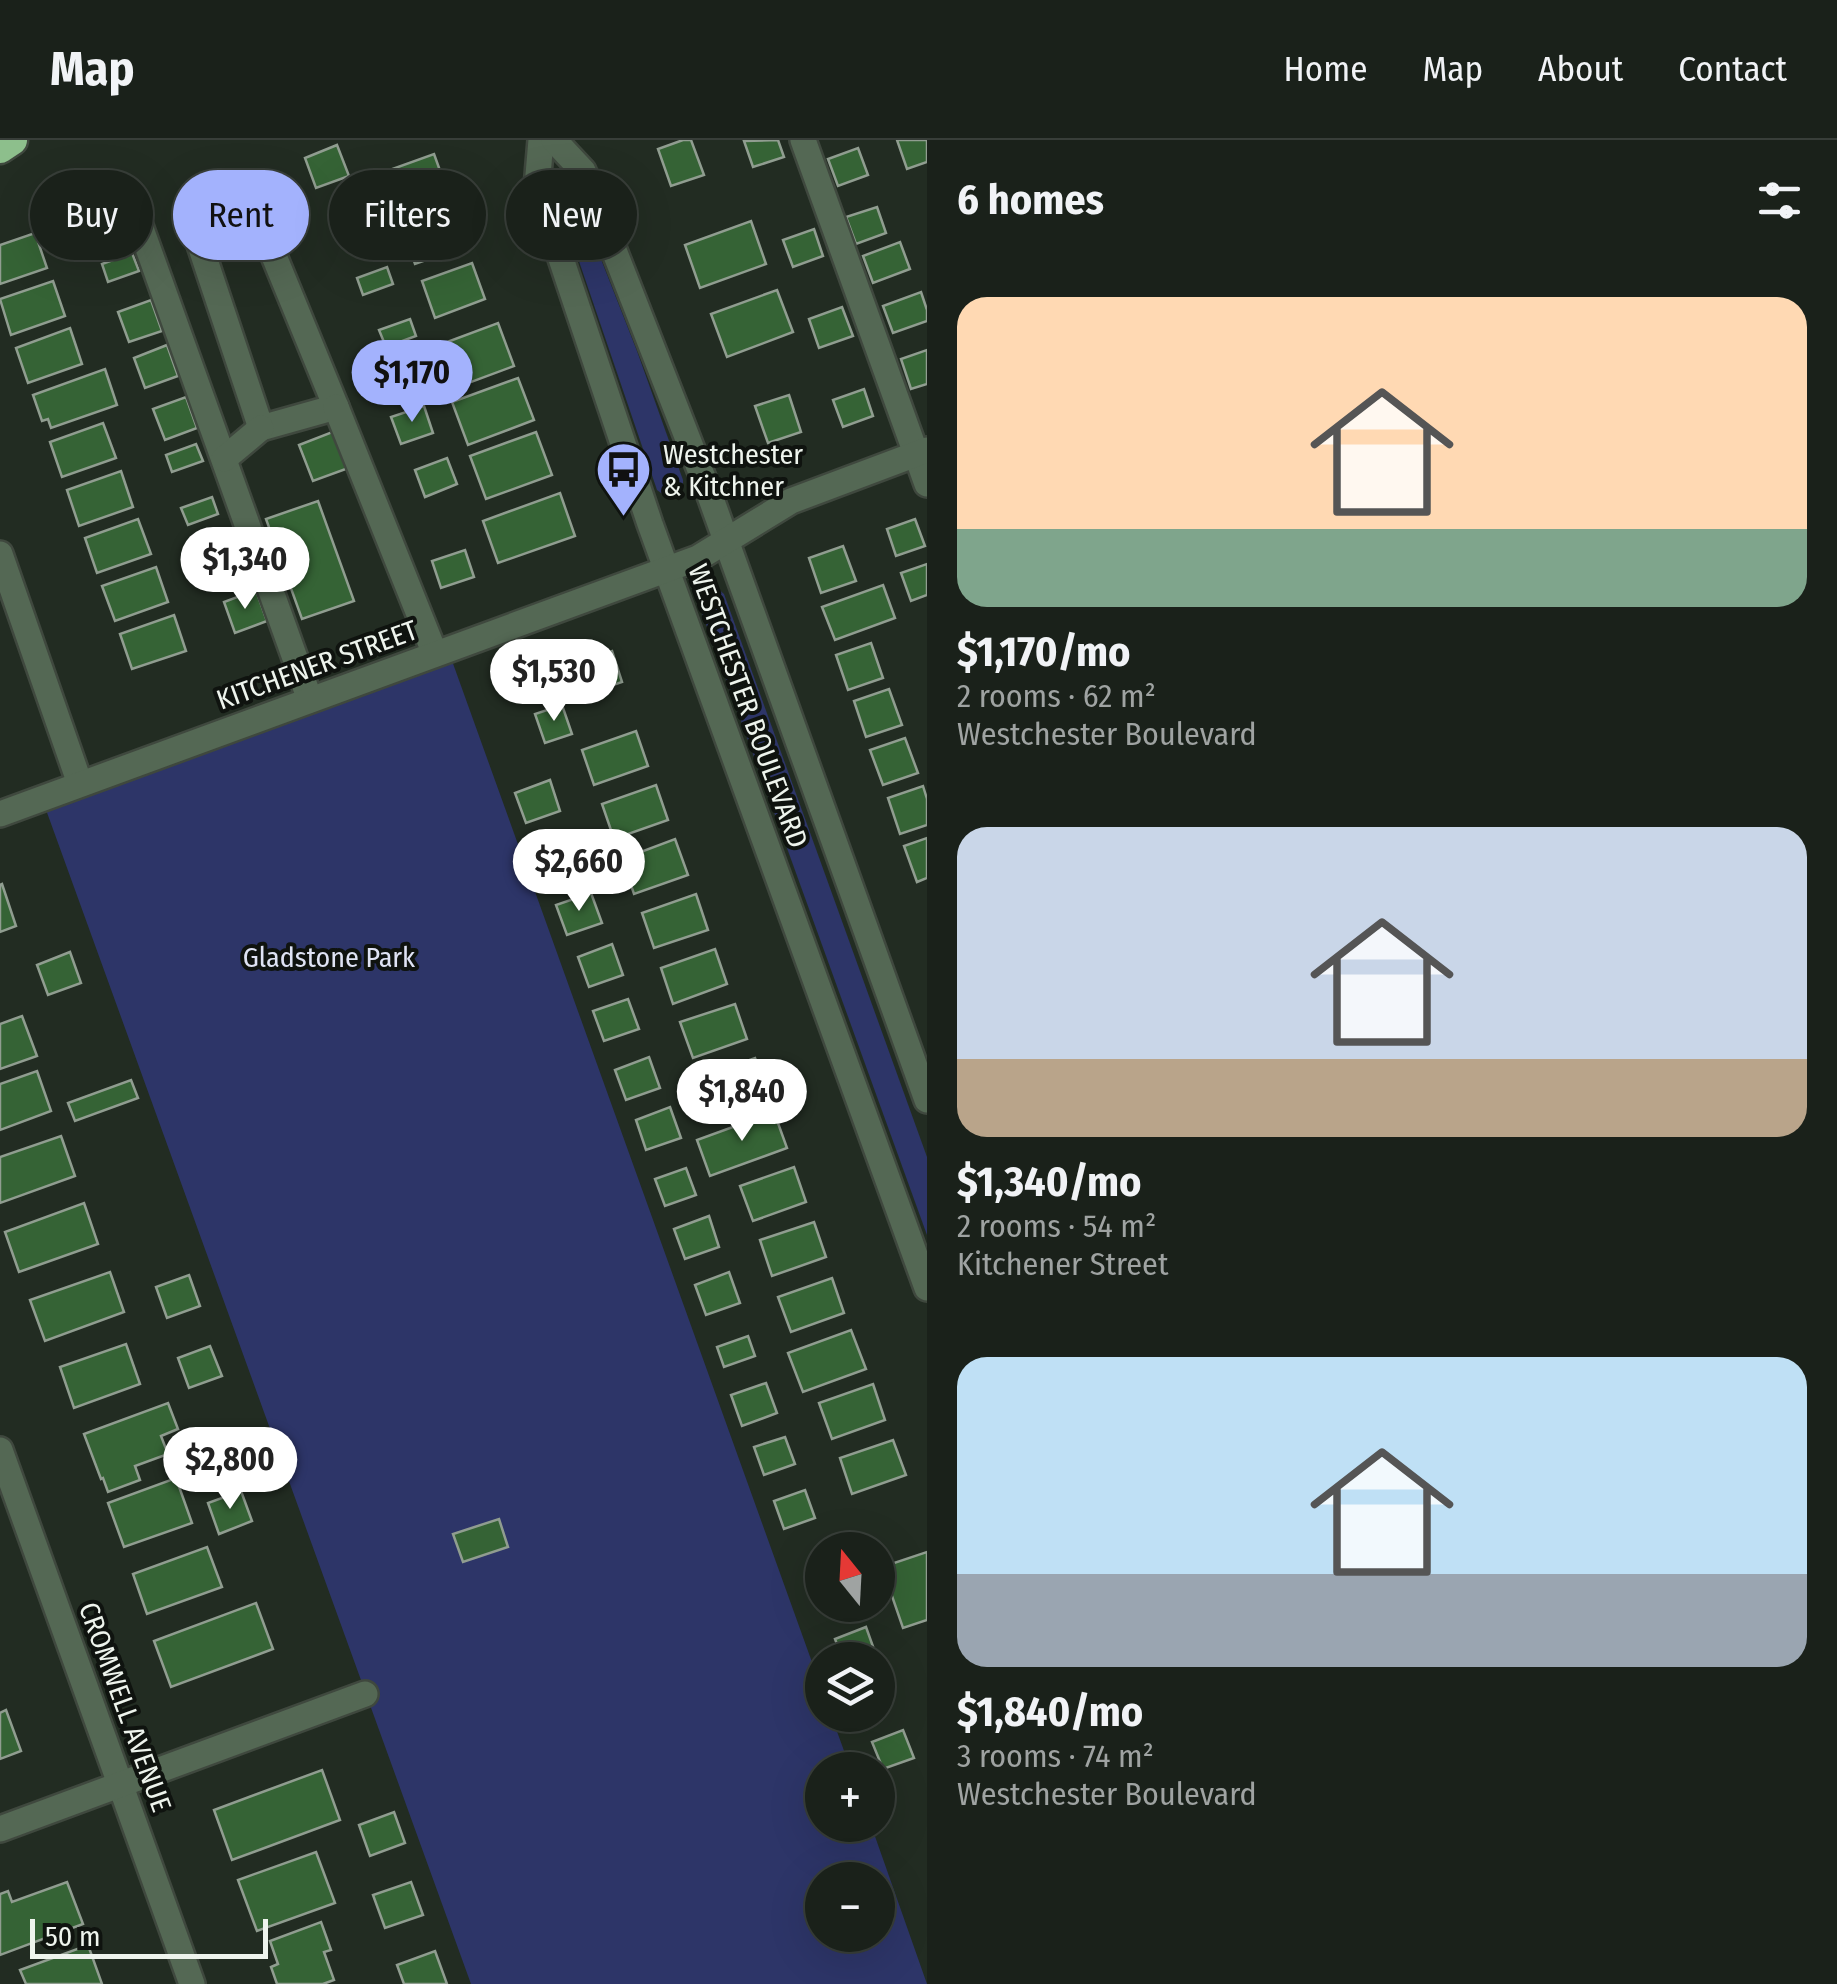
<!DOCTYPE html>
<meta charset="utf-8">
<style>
body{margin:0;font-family:"Fira Sans Condensed",sans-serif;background:#272e27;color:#f1f3f6;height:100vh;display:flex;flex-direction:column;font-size:38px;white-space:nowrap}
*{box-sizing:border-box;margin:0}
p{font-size:32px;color:#9fa3a2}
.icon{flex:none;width:55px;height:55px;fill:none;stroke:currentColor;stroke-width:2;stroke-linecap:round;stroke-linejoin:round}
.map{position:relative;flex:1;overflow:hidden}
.sheet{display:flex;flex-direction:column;background:#1a211a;width:910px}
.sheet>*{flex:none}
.hud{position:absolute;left:30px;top:30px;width:745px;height:90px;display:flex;gap:20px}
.needle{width:65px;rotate:342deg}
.buttons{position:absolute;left:805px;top:1392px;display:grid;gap:20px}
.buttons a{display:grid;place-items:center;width:90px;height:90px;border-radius:50%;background:#1a211a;box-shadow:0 10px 40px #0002,0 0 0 2px #383e39;font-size:50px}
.scale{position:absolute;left:30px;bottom:25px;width:238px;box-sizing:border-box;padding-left:10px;border:5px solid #eef4ed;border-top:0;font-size:28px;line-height:35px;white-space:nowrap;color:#eef4ed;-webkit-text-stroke:8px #0f130f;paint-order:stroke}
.price{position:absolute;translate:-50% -85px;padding:0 22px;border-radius:35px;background:#fff;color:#222;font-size:32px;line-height:65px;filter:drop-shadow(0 2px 5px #0008)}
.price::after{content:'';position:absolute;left:50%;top:60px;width:30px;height:22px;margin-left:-15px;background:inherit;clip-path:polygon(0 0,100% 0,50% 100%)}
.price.on{background:#a3b2fd;color:#111}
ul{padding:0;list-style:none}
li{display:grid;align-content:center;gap:20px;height:530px;padding:0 30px}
li span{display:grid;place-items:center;height:310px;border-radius:30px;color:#555}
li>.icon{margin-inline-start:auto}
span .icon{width:180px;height:180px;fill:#fffc;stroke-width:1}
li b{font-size:42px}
h2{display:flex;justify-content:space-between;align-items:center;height:120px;padding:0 30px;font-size:42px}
.pill{padding:0 35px;border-radius:45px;background:#1a211a;box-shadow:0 10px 40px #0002,0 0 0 2px #383e39;font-size:35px;line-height:90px}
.pill.on{background:#a3b2fd;color:#111}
header{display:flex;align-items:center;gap:60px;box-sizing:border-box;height:140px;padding:0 50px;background:#1a211a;border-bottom:2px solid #383e39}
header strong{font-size:48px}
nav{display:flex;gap:55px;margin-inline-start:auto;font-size:35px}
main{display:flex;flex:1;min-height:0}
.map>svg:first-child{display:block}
.green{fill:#2d3568;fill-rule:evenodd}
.building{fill:#356335;stroke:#909d90;stroke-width:2.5}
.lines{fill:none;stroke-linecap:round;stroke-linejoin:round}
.minor-casing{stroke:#3f483e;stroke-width:30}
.highway-casing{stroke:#3f483e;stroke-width:35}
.minor{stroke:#546854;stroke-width:25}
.highway{stroke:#8dbf8c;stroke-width:30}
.labels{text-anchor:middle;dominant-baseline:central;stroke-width:8;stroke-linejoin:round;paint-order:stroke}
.poi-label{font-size:28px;fill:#eef4ed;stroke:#0f130f;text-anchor:start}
.street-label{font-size:28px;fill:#eef4ed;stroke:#0f130f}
.park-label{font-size:28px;fill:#dfe3f4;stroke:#0f130f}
</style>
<header>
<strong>Map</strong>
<nav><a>Home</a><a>Map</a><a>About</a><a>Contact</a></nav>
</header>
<main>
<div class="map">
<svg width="927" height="1844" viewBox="0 0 927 1844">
<rect width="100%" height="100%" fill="#222c22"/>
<!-- green -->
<g class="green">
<polygon points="559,34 566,34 570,40 637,211 683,340 683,349 675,355 665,356 657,350 553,45 555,37"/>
<polygon points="707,448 717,448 724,454 927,1017 927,1095 698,462 700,454"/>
<path d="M451,518l371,1032v25h9l20,55h-29v55h49l56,159h-456l-426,-1177zM822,1740h56v55h-56z"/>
</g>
<!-- building -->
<g class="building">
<polygon points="683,0 691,0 704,35 671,46 658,9"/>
<polygon points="778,0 784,17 753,27 744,1"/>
<polygon points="897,0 927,0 927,22 907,29"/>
<polygon points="337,5 349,36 316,48 305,18"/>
<polygon points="858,8 868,35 838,46 828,19"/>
<polygon points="434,14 447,50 397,68 384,32"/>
<polygon points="117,61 128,91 96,103 84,73"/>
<polygon points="877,67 886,93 856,104 846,77"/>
<polygon points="453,70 466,106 415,124 403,88"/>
<polygon points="365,73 372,90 341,102 335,84"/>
<polygon points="751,81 766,124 700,148 685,105"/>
<polygon points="814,89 823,116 793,127 783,100"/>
<polygon points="35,93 47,128 0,144 0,105"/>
<polygon points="900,102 910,129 873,143 863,116"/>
<polygon points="132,113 139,131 108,142 102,124"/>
<polygon points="472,123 485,159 435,178 422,141"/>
<polygon points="387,127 393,144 363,155 357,138"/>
<polygon points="53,141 65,176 11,195 0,159"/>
<polygon points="777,150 793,192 727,217 711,174"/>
<polygon points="921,152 927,170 927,181 893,193 883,166"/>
<polygon points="151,160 162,191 129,202 118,172"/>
<polygon points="842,167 853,196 819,208 809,179"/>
<polygon points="410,179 416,196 386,207 379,190"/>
<polygon points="498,183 514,226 447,251 431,208"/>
<polygon points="70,188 82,224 28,243 16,208"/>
<polygon points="167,205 178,236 145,248 134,218"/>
<polygon points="404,210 415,236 382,249 372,222"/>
<polygon points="927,210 927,244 911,249 901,219"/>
<polygon points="105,229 117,265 51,288 48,279 42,281 33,255"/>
<polygon points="518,238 534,280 468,305 452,262"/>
<polygon points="864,249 873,276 843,287 833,260"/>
<polygon points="789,255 801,292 768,303 755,266"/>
<polygon points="186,257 197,288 165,300 153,269"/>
<polygon points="424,266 433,293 401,304 391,277"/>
<polygon points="103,283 116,318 62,337 50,302"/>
<polygon points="340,289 354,326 313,341 299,305"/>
<polygon points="536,292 552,335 486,359 470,316"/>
<polygon points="196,304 203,321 172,332 166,315"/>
<polygon points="447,318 457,344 425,357 415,330"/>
<polygon points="121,331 133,367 79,386 67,350"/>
<polygon points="560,353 575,396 498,423 483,381"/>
<polygon points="212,357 218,374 188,385 181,368"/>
<polygon points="318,361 354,461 302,479 266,379"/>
<polygon points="138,379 151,414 97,433 85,398"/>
<polygon points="915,379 925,406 896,416 887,389"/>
<polygon points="237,397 248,428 216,439 205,409"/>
<polygon points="843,406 856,441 821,453 809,418"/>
<polygon points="465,410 474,437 441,448 432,421"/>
<polygon points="927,424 927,455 911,461 901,433"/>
<polygon points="156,427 168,462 115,481 102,446"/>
<polygon points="883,445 895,478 835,500 822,467"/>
<polygon points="256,450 267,481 235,493 224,462"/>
<polygon points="174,475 186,511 132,529 120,494"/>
<polygon points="871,503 883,538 848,550 836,515"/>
<polygon points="612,511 622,542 587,554 577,523"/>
<polygon points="889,549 902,585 866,597 854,561"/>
<polygon points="562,565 572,594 545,603 535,574"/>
<polygon points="636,591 648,626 594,645 582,610"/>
<polygon points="905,598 918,633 883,645 870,610"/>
<polygon points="550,640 560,671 526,683 515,653"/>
<polygon points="656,645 668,680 614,699 602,664"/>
<polygon points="923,646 927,659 927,685 900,694 888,658"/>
<polygon points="927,698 927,738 917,742 904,706"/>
<polygon points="675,699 688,735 634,754 622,719"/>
<polygon points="572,705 580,727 548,737 541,716"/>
<polygon points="2,744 16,786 0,792 0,745"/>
<polygon points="591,753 602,783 567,795 556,765"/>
<polygon points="696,754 708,790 654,808 642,773"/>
<polygon points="612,804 623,835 589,847 578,817"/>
<polygon points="715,809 727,844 673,864 661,828"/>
<polygon points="70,812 81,843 48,855 37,825"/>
<polygon points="628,859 639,889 604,901 593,871"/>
<polygon points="735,864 747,899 693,918 680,882"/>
<polygon points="22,876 37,916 0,929 0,884"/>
<polygon points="649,917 660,948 626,960 615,930"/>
<polygon points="755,918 768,953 714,973 701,937"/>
<polygon points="37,931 51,971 0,990 0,944"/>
<polygon points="131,940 138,958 75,981 68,963"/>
<polygon points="670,967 681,998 646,1010 636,980"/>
<polygon points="774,972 787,1008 710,1036 697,1000"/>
<polygon points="61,996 75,1036 0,1063 0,1017"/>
<polygon points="794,1027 806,1062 753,1081 740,1046"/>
<polygon points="686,1028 696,1055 665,1066 655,1039"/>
<polygon points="84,1063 98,1104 19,1132 5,1092"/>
<polygon points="709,1076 719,1107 685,1119 674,1089"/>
<polygon points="814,1082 826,1117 772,1136 760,1100"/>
<polygon points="110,1132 124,1172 45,1201 30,1160"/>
<polygon points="729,1132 740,1163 706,1175 695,1145"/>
<polygon points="189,1135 200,1166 167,1178 156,1147"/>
<polygon points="832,1138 844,1173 791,1192 778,1157"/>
<polygon points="851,1190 866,1229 803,1252 788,1213"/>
<polygon points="748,1196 755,1216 724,1227 717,1207"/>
<polygon points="126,1204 140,1244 74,1268 60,1227"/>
<polygon points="210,1206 222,1236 189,1248 178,1218"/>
<polygon points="766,1243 777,1273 742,1286 731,1255"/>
<polygon points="873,1244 885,1280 832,1299 819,1263"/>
<polygon points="168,1263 178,1289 161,1296 168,1314 135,1326 140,1340 108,1352 103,1338 101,1339 84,1294"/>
<polygon points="785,1297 795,1324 764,1335 754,1307"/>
<polygon points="893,1300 906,1335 852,1354 840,1318"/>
<polygon points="176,1338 192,1383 124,1407 108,1363"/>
<polygon points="805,1350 815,1378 784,1389 774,1361"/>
<polygon points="241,1351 252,1381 219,1394 208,1363"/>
<polygon points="499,1379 508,1407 463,1422 453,1394"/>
<polygon points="207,1407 222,1447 147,1474 133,1434"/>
<polygon points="927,1412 927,1480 903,1488 882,1427"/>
<polygon points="256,1463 273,1509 171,1547 154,1501"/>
<polygon points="866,1487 876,1515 862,1520 843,1520 835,1499"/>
<polygon points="6,1570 21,1611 0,1619 0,1573"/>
<polygon points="903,1590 914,1618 883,1629 872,1602"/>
<polygon points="322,1630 340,1680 232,1720 214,1670"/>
<polygon points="394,1672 405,1703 370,1716 359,1685"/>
<polygon points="316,1712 335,1763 257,1791 238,1740"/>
<polygon points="67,1742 83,1784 0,1815 0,1754 8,1751 12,1762"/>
<polygon points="411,1742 423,1775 385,1788 373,1755"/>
<polygon points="321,1782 331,1810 324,1812 334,1840 323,1844 277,1844 271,1827 278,1824 270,1801"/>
<polygon points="88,1805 102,1844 26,1844 20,1830"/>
<polygon points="435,1811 447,1844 404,1844 397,1825"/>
</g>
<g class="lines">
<defs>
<g id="minor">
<polyline points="541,0 537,47 650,384 927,1148"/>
<polyline points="554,0 583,31 709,353 927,960"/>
<polyline points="803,0 927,344"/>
<polyline points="134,69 310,560"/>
<polygon points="245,72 255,72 258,77 336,267 261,288 196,93 196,87 201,84"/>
<polyline points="336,267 435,514"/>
<polyline points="224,319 261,288"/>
<polyline points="0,414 80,644"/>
<polyline points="0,674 698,418 791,361 927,310"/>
<polyline points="0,1310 192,1844"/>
<polyline points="0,1689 365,1554"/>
</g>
<polyline id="highway" points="0,8 12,0"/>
</defs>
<!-- minor casing -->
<use href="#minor" class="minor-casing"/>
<!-- highway casing -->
<use href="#highway" class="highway-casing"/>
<!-- minor -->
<use href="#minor" class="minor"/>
<!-- highway -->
<use href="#highway" class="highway"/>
</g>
<!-- icons -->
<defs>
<symbol id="bus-pin" viewBox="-11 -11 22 30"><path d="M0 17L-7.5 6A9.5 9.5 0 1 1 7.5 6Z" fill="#a3b2fd" stroke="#0f130f"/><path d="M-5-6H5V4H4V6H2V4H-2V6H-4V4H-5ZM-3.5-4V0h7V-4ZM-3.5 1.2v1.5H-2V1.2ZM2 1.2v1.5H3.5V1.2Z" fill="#111"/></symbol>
</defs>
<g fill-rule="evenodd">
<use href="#bus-pin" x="592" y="298" width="63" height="86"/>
</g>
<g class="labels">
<!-- poi labels -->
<g class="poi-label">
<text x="663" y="314">Westchester<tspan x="663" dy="32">&amp; Kitchner</tspan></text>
</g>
<!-- street labels -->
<g class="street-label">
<text transform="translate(317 525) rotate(-20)">KITCHENER STREET</text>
<text transform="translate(748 566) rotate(70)">WESTCHESTER BOULEVARD</text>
<text transform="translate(125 1567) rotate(70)">CROMWELL AVENUE</text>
</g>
<!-- park labels -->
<g class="park-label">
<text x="329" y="817">Gladstone Park</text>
</g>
</g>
</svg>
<div class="buttons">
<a><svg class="needle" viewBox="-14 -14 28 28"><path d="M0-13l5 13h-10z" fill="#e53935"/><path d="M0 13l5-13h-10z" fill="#9fa3a2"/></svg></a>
<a><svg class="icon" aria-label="layers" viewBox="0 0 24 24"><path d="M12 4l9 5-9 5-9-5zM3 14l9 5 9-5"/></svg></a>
<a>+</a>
<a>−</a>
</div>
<div class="scale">50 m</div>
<b class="price on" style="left:412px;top:285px">$1,170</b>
<b class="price" style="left:245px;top:472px">$1,340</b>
<b class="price" style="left:554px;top:584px">$1,530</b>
<b class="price" style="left:579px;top:774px">$2,660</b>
<b class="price" style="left:742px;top:1004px">$1,840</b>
<b class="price" style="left:230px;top:1372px">$2,800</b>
<div class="hud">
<a class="pill">Buy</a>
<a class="pill on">Rent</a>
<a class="pill">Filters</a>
<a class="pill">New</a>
</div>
</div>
<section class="sheet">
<h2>6 homes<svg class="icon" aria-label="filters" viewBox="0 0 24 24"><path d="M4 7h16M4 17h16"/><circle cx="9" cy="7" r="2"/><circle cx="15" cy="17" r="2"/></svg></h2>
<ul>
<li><span style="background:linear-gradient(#ffd9b3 75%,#7fa58c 0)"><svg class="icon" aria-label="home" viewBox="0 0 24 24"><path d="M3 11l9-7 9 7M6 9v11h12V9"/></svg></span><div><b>$1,170/mo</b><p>2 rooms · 62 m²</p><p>Westchester Boulevard</p></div></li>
<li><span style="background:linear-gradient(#c9d6e8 75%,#b9a48a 0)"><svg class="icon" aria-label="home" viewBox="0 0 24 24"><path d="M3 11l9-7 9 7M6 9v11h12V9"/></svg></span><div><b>$1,340/mo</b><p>2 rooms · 54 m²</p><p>Kitchener Street</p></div></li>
<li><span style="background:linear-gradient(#bfe0f5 70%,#9aa5b1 0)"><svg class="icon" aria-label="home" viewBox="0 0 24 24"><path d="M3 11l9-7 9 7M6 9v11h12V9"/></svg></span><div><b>$1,840/mo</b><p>3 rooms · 74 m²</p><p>Westchester Boulevard</p></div></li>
</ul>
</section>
</main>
